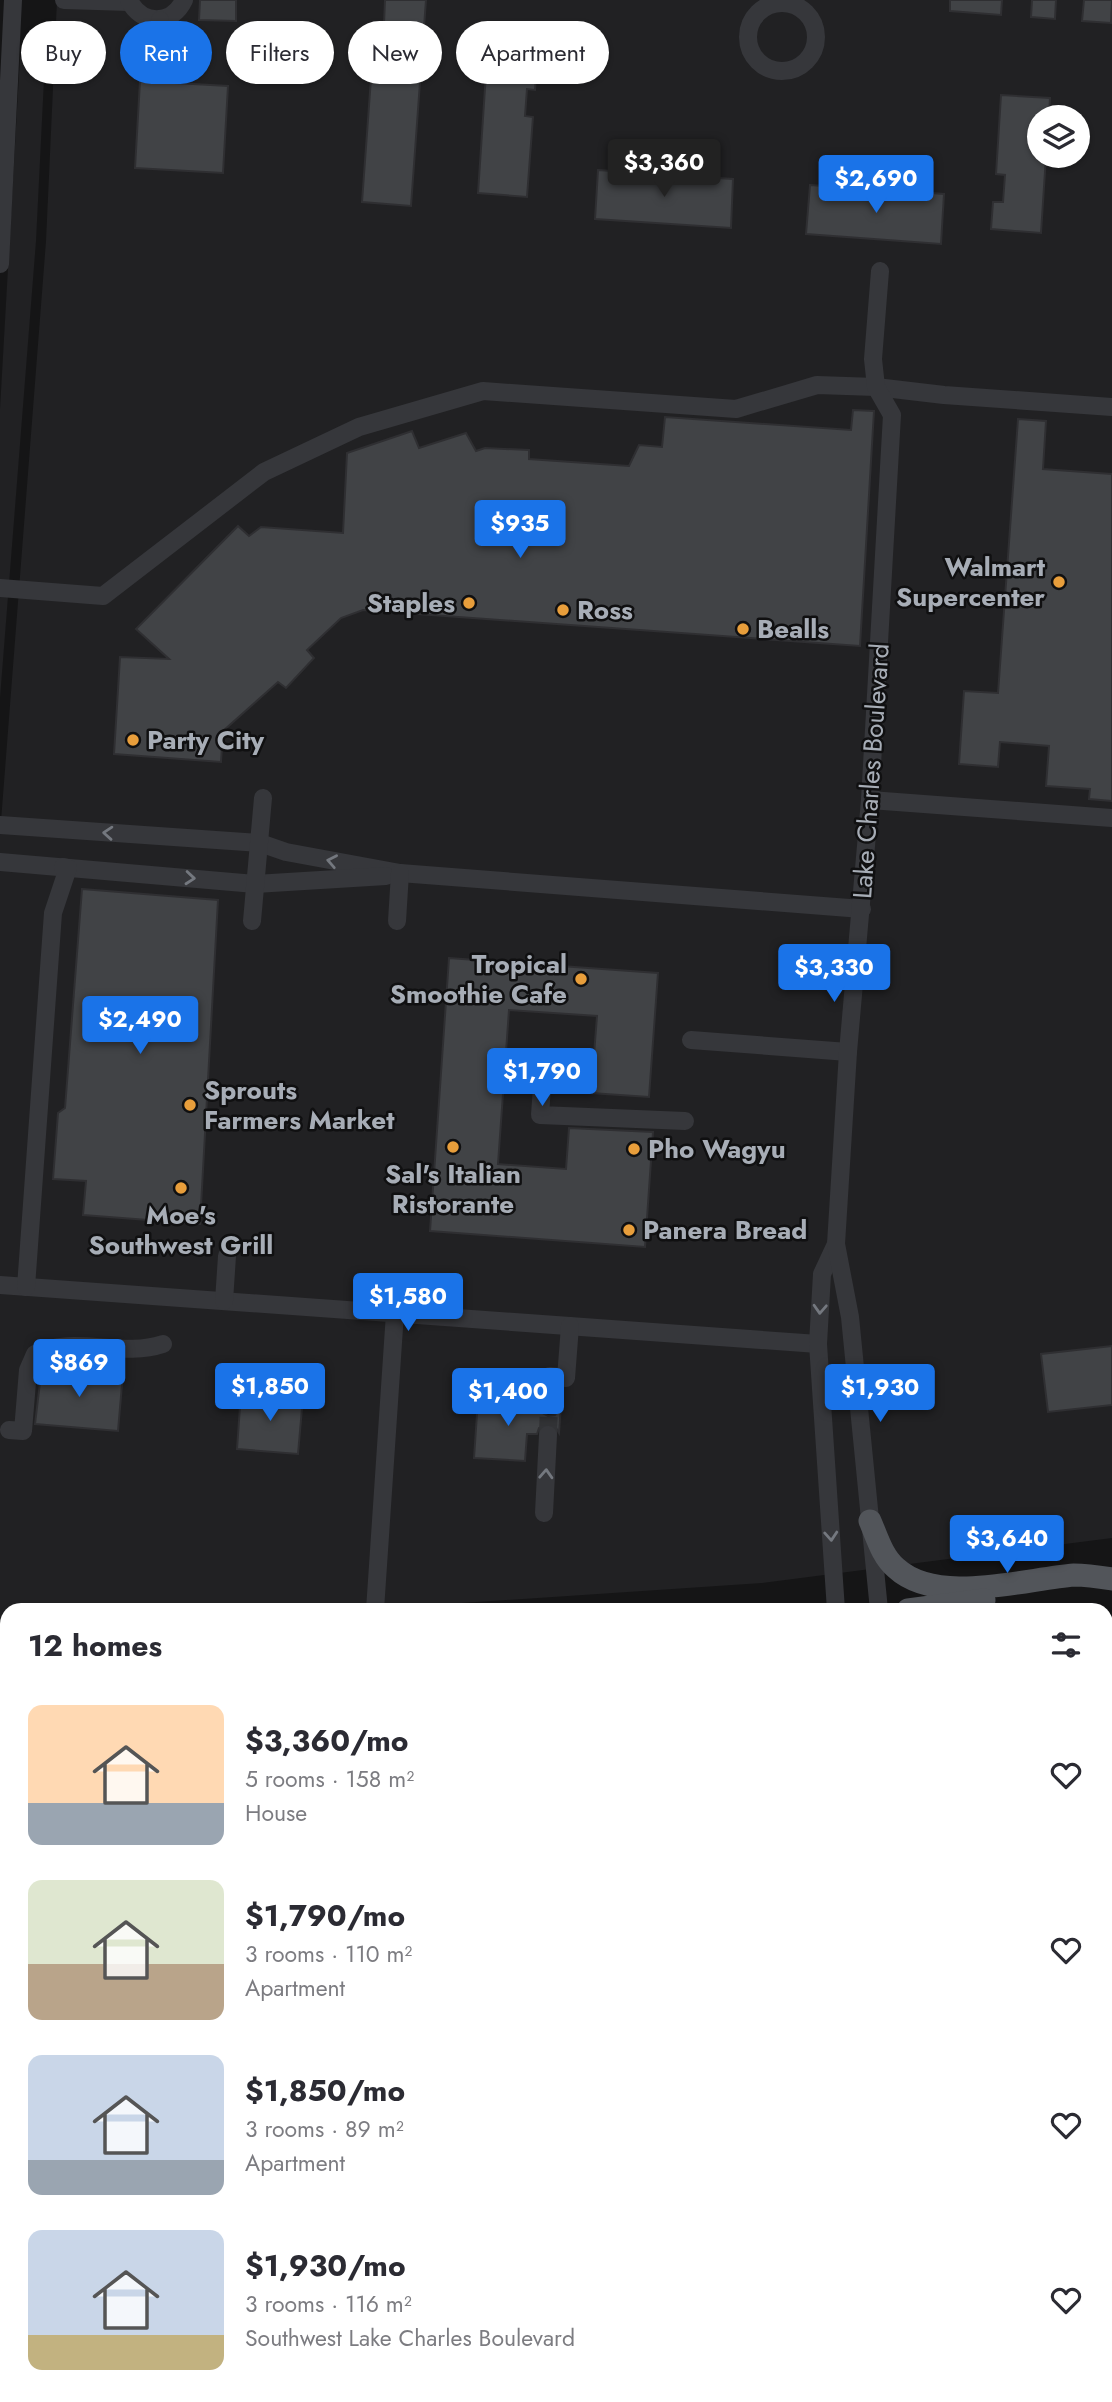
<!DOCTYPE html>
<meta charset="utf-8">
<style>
body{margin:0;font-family:Jost,sans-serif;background:#f2f2f3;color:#2b2b33;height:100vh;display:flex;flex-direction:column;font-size:26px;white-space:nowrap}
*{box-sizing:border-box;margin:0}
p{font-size:23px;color:#7c7c81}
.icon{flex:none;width:38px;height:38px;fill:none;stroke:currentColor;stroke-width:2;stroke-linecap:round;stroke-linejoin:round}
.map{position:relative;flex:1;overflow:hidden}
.sheet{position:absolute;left:0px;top:1603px;width:1113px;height:800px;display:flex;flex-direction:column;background:#fff;border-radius:21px 21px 0 0;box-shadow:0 2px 5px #0004}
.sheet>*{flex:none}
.top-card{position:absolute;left:21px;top:21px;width:700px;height:63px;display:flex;gap:14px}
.controls{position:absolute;left:1027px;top:105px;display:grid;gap:14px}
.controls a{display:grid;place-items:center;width:63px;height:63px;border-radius:50%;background:#fff;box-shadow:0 2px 5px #0004;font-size:35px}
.price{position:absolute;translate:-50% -60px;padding:0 16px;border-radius:7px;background:#1a73e8;color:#fff;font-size:23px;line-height:46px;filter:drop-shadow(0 2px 4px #0008)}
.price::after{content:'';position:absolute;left:50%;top:42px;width:21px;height:16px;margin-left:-10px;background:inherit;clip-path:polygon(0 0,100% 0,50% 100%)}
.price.current{background:#222;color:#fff}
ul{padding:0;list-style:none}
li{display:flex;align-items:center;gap:21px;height:175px;padding:0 28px}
li span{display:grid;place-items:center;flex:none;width:196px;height:140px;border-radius:14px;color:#555}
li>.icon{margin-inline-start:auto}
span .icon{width:84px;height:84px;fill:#fffc;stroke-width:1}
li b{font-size:30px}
h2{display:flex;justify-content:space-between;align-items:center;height:84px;padding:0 28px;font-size:30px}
.tag{padding:0 24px;border-radius:32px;background:#fff;box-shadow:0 2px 5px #0004;font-size:24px;line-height:63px}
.tag.current{background:#1a73e8;color:#fff}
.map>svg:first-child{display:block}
.built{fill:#212123;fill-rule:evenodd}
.water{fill:url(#water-waves)}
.building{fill:#414346;stroke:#2f2f32;stroke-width:2}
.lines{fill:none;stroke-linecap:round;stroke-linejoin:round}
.minor-tunnel{stroke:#323336;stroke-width:18;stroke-dasharray:18 9;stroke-linecap:butt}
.minor{stroke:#36373b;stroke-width:18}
.major{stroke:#52555a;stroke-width:23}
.oneway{stroke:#74787f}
.poi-dot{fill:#e89e3b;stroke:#101011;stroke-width:2.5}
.labels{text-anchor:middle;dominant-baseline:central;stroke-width:5;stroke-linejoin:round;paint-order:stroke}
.poi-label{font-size:26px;font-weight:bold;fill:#a7adb6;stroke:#101011;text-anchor:start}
.street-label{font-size:26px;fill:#a7adb6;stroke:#101011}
</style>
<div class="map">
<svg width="1112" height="2402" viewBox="0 0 1112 2402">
<defs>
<pattern id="water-waves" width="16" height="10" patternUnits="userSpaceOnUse" patternTransform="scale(1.75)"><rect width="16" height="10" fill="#2c353a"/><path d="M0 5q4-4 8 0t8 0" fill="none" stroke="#485054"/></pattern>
</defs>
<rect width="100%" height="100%" fill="#151516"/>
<!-- built -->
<g class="built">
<path d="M57,0h1055v1538l-350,45 -404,27h-351v16h-7v-792l46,-593zM1040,117h38v39h-38z"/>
<polygon points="20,57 45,59 36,241 0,698 0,409"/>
<polygon points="1112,1687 1112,2344 1106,2345 1106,1688"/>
<rect x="0" y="1769" width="7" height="264"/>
</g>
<!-- water -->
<g class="water">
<polygon points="1112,2383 1112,2402 983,2402 980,2396 1106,2396 1106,2384"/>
<polygon points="103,2396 829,2396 832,2402 100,2402"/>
</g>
<!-- building -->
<g class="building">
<polygon points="200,0 236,0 236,21 199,20"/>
<polygon points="385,0 426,0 411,206 362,202 375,23 384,24"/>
<polygon points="950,0 1002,0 1001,15 950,11"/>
<polygon points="1032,0 1056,0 1055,19 1031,17"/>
<polygon points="1084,0 1112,0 1111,23 1082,21"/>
<polygon points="487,58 537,62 535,90 527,89 525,116 533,117 527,197 478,193"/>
<polygon points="140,81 228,86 223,173 135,168"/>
<polygon points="1001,95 1050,98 1049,117 1040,117 1040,156 1046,156 1041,233 991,229 993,202 1003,202 1005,175 996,174"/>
<polygon points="598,170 733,179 731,228 595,219"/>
<polygon points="810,185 838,187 837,195 864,196 865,188 944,194 941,244 806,234"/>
<polygon points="853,410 874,411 860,646 363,610 341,618 307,650 314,658 286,688 278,682 223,731 221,762 114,754 120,657 169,659 136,629 238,526 249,536 261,527 343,533 347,453 412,431 419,448 466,433 476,451 485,448 529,450 529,459 629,466 639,445 662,447 665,417 851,430"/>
<polygon points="1018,419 1046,421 1043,469 1112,474 1112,801 1089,799 1090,789 1046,786 1049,746 1000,742 998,767 959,764 964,691 998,693"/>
<polygon points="82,889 218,900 200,1224 83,1215 86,1181 53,1179 58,1113 65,1108"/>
<polygon points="449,958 658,973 649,1097 591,1093 597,1016 509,1010 498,1164 566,1169 569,1128 653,1132 645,1247 430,1231"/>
<polygon points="1112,1346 1112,1405 1048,1412 1041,1354"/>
<polygon points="42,1366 123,1373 118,1431 35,1424"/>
<polygon points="241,1392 303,1397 298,1454 237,1449"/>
<polygon points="478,1399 538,1404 539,1411 548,1416 555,1415 561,1405 559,1433 555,1426 548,1424 539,1428 537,1434 527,1434 525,1461 474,1458"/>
</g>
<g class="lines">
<!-- minor-tunnel -->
<polyline class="minor-tunnel" points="548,1435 549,1405"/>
<!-- minor -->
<g class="minor">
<polyline points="64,0 130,2"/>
<path d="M129,0c12,25 43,26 55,0"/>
<circle cx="782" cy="37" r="34"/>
<polyline points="160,20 160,50"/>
<polyline points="0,264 13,0"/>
<polyline points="0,588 103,596 264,472 359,427 483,391 736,409 817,385 876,387 944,395 1112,407"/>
<polyline points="870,800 1112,818"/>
<polyline points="0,825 260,843 286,852 400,873 862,909"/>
<polyline points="0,862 255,884 386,876"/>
<polyline points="252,921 263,798"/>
<polyline points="397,921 400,873"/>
<polyline points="691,1040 848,1052"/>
<polyline points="544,1059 540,1115 685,1121"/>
<polyline points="0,1285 818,1344"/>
<polyline points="26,1287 53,913 68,868 63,867"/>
<polyline points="224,1301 227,1256"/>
<polyline points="549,1405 550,1376 566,1378 570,1326"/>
<path d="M9,1430l14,1 5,-61 7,-16c39,-19 86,4 128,-10"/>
<polyline points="544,1513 548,1435"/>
<polyline points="375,1610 395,1313"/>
<polyline points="836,1610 818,1344 822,1274 836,1244"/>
<polyline points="879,1610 850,1317 836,1244 848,1052 870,800 892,415 876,387 873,359 880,271"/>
<polyline points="0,1815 7,1815"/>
<polyline points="0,1859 7,1859"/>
<polyline points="0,1971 7,1971"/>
<polyline points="0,2266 7,2256"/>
<polyline points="895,2396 899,2402"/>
<polyline points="925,2396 928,2402"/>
</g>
<!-- major -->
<g class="major">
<path d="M870,1521c7,16 12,35 26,47 41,38 128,11 178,7 13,0 26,2 38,4"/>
<polyline points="908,1610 984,1600"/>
<polyline points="1106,1639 1112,1638"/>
<polyline points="0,1663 7,1663"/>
<polyline points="0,1718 7,1718"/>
</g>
</g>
<!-- one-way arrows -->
<defs><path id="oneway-chevron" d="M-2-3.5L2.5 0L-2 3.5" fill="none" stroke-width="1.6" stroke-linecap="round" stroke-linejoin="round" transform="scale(1.75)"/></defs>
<g class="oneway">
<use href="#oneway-chevron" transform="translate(108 833) rotate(-176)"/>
<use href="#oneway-chevron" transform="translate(332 861) rotate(-169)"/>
<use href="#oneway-chevron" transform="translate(190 878) rotate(5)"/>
<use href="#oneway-chevron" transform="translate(820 1309) rotate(93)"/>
<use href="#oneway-chevron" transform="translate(546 1474) rotate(-87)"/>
<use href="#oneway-chevron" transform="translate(831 1536) rotate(86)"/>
</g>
<!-- markers -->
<g class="poi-dot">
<circle cx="1059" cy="582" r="7"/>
<circle cx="469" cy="603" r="7"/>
<circle cx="563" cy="610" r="7"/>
<circle cx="743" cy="629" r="7"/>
<circle cx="133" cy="740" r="7"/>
<circle cx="581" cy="979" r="7"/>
<circle cx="190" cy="1105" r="7"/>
<circle cx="453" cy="1147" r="7"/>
<circle cx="634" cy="1149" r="7"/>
<circle cx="181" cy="1188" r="7"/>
<circle cx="629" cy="1230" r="7"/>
</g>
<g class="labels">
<!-- poi labels -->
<g class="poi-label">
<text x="1045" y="567" text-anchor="end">Walmart<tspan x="1045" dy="30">Supercenter</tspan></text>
<text x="455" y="603" text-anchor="end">Staples</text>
<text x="577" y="610">Ross</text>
<text x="757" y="629">Bealls</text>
<text x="147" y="740">Party City</text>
<text x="567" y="964" text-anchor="end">Tropical<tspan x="567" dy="30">Smoothie Cafe</tspan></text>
<text x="204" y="1090">Sprouts<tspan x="204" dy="30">Farmers Market</tspan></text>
<text x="648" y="1149">Pho Wagyu</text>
<text x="453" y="1174" text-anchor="middle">Sal's Italian<tspan x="453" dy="30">Ristorante</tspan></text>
<text x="181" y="1215" text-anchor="middle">Moe's<tspan x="181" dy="30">Southwest Grill</tspan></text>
<text x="643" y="1230">Panera Bread</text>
</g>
<!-- street labels -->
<g class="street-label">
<text transform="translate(871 771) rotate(-86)">Lake Charles Boulevard</text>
</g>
</g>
</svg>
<div class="controls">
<a><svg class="icon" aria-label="layers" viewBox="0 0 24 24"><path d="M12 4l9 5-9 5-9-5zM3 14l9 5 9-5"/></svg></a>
</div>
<b class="price current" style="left:664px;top:199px">$3,360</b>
<b class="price" style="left:876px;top:215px">$2,690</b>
<b class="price" style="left:520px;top:560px">$935</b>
<b class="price" style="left:834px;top:1004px">$3,330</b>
<b class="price" style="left:140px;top:1056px">$2,490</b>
<b class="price" style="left:542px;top:1108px">$1,790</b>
<b class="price" style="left:408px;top:1333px">$1,580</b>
<b class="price" style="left:79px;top:1399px">$869</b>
<b class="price" style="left:270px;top:1423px">$1,850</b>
<b class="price" style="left:880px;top:1424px">$1,930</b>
<b class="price" style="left:508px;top:1428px">$1,400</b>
<b class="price" style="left:1007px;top:1575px">$3,640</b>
<div class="top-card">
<a class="tag">Buy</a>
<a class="tag current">Rent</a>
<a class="tag">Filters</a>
<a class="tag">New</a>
<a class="tag">Apartment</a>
</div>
<section class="sheet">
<h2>12 homes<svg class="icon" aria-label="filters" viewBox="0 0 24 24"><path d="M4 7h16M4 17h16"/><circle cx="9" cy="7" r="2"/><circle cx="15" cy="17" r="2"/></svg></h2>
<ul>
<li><span style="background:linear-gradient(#ffd9b3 70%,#9aa5b1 0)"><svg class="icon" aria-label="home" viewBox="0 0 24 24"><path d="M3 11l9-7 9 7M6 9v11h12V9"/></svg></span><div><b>$3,360/mo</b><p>5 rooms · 158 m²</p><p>House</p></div><svg class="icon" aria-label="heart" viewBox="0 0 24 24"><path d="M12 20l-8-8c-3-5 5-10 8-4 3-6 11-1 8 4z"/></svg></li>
<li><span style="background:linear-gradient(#dfe7d0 60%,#b9a48a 0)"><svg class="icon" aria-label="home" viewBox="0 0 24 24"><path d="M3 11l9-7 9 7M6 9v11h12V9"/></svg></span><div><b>$1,790/mo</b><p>3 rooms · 110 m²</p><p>Apartment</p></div><svg class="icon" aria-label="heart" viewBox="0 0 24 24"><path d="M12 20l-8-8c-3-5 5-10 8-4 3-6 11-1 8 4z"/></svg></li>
<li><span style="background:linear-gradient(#c9d6e8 75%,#9aa5b1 0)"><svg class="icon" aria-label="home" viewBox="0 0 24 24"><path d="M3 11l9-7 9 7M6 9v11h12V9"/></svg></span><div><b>$1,850/mo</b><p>3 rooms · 89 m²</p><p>Apartment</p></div><svg class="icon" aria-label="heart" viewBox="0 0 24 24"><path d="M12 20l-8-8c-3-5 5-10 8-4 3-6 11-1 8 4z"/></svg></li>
<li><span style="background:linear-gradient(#c9d6e8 75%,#c2b280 0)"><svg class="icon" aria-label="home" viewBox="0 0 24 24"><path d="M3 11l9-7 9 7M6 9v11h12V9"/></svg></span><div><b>$1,930/mo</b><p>3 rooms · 116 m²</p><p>Southwest Lake Charles Boulevard</p></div><svg class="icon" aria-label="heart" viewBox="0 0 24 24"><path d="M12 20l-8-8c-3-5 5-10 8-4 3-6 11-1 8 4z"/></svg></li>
</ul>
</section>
</div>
